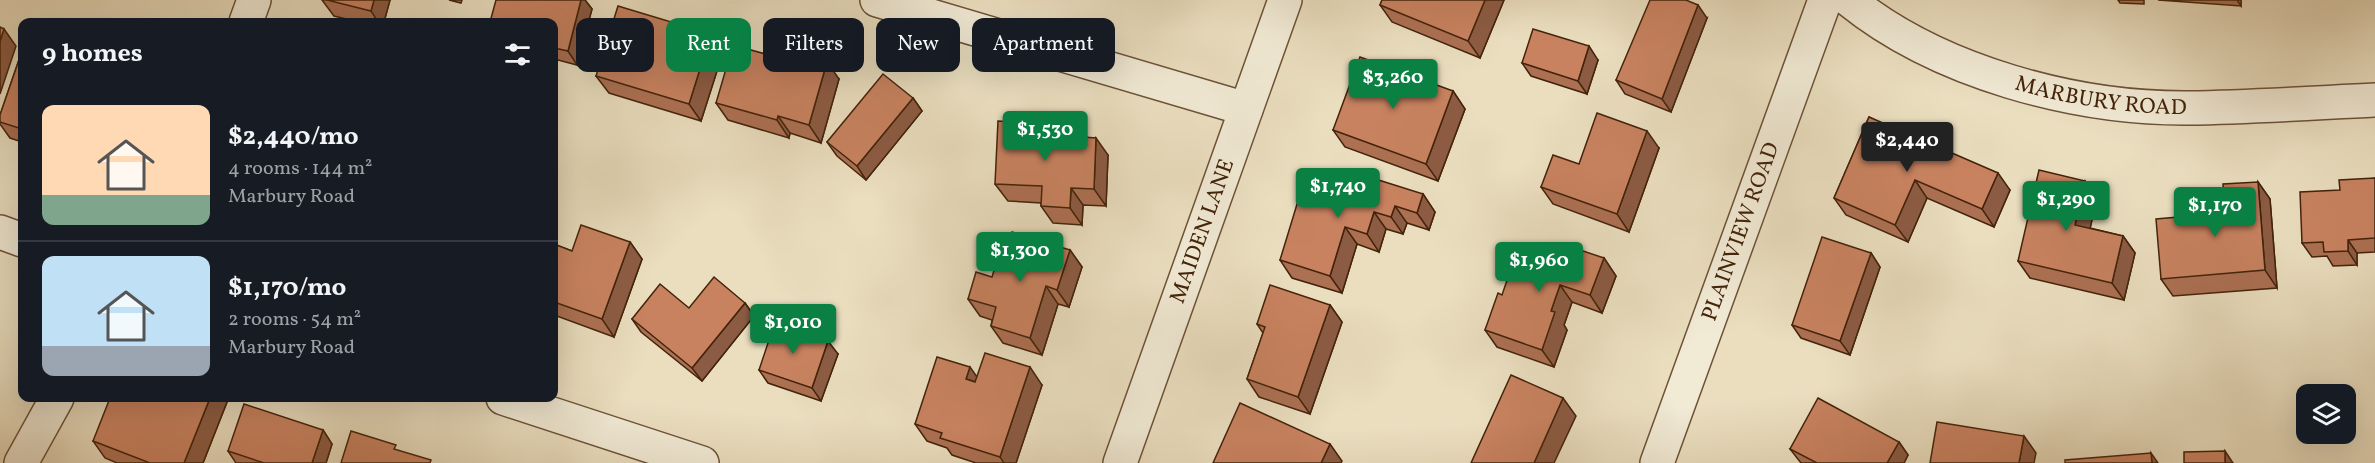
<!DOCTYPE html>
<meta charset="utf-8">
<style>
body{margin:0;font-family:Vollkorn,serif;background:#20242c;color:#f1f3f6;height:100vh;display:flex;flex-direction:column;font-size:22px;white-space:nowrap}
*{box-sizing:border-box;margin:0}
p{font-size:20px;color:#9ea1a6}
.icon{flex:none;width:33px;height:33px;fill:none;stroke:currentColor;stroke-width:2;stroke-linecap:round;stroke-linejoin:round}
.map{position:relative;flex:1;overflow:hidden}
.drawer{position:absolute;left:18px;top:18px;width:540px;height:384px;display:flex;flex-direction:column;background:#171b24;border-radius:12px;box-shadow:0 6px 24px #0002}
.drawer>*{flex:none}
.guide{position:absolute;left:576px;top:18px;width:570px;height:54px;display:flex;gap:12px}
.controls{position:absolute;left:2296px;top:384px;display:grid;gap:12px}
.controls a{display:grid;place-items:center;width:60px;height:60px;border-radius:12px;background:#171b24;box-shadow:0 6px 24px #0002;font-size:30px}
.price{position:absolute;translate:-50% -51px;padding:0 14px;border-radius:6px;background:#0b8043;color:#fff;font-size:20px;line-height:39px;filter:drop-shadow(0 2px 3px #0008)}
.price::after{content:'';position:absolute;left:50%;top:36px;width:18px;height:14px;margin-left:-9px;background:inherit;clip-path:polygon(0 0,100% 0,50% 100%)}
.price.on{background:#222;color:#fff}
ul{padding:0;list-style:none}
li{display:flex;align-items:center;gap:18px;height:150px;padding:0 24px}
li+li{border-top:2px solid #363941}
li span{display:grid;place-items:center;flex:none;width:168px;height:120px;border-radius:12px;color:#555}
li>.icon{margin-inline-start:auto}
span .icon{width:72px;height:72px;fill:#fffc;stroke-width:1}
li b{font-size:26px}
h2{display:flex;justify-content:space-between;align-items:center;height:72px;padding:0 24px;font-size:26px}
.tag{padding:0 21px;border-radius:12px;background:#171b24;box-shadow:0 6px 24px #0002;font-size:21px;line-height:54px}
.tag.on{background:#0b8043;color:#fff}
.map>svg:first-child{display:block}
.lines{fill:none;stroke-linecap:round;stroke-linejoin:round}
.minor-casing{stroke:#6d5237;stroke-width:36}
.minor{stroke:#f1ead5;stroke-width:33}
.wall{fill:#ac7053;stroke:#43230a;stroke-width:1.5}
.shaded-wall{fill:#8c5b43;stroke:#43230a;stroke-width:1.5}
.building{fill:#c88260;stroke:#43230a;stroke-width:1.5}
.labels{text-anchor:middle;dominant-baseline:central;stroke-width:4.5;stroke-linejoin:round;paint-order:stroke}
.street-label{font-size:22px;fill:#43230a;stroke:#f1ead5}
</style>
<div class="map">
<svg width="2375" height="463" viewBox="0 0 2375 463">
<rect width="100%" height="100%" fill="#eadebf"/>
<filter id="stains"><feTurbulence type="fractalNoise" baseFrequency=".00333" numOctaves="4"/><feColorMatrix values="0 0 0 0 .2 0 0 0 0 .09 0 0 0 0 .02 0 0 0 .5 -.17"/></filter>
<radialGradient id="worn" r=".72"><stop offset=".6" stop-color="#630" stop-opacity="0"/><stop offset="1" stop-color="#630" stop-opacity=".3"/></radialGradient>
<g class="lines">
<defs>
<g id="minor">
<polyline points="877,0 1246,109"/>
<path id="s1" d="M1849,0c89,72 226,109 340,108 62,-1 124,-5 186,-8"/>
<polyline points="246,22 254,0"/>
<polyline points="0,232 22,240"/>
<polyline points="503,398 702,463"/>
<polyline points="21,463 57,398"/>
<path id="s2" d="M1120,463l165,-463"/>
<path id="s3" d="M1657,463l168,-463"/>
</g>
</defs>
<!-- minor casing -->
<use href="#minor" class="minor-casing"/>
<!-- minor -->
<use href="#minor" class="minor"/>
</g>
<!-- wall -->
<g class="wall">
<polygon points="322,0 390,0 384,22 359,22 334,16"/>
<polygon points="449,0 462,0 461,3"/>
<polygon points="496,0 585,0 592,9 577,65 554,59 554,22"/>
<polygon points="1382,0 1504,0 1480,58 1392,22 1380,5"/>
<polygon points="2118,0 2144,0 2144,4 2120,3"/>
<polygon points="2158,0 2241,0 2241,6"/>
<polygon points="1707,18 1671,112 1625,94 1616,80"/>
<polygon points="711,34 723,52 701,121 609,93 596,76"/>
<polygon points="22,51 22,142 10,138 0,124 0,115"/>
<polygon points="1598,60 1587,94 1531,76 1522,63"/>
<polygon points="839,79 821,143 790,133 789,138 728,120 716,103"/>
<polygon points="1453,91 1465,109 1438,181 1345,147 1333,130"/>
<polygon points="913,98 922,111 866,180 837,156 827,142"/>
<polygon points="1869,117 2010,190 1994,227 1927,198 1908,242 1846,215 1834,198"/>
<polygon points="1048,135 1108,155 1106,206 1083,205 1082,225 1053,223 1041,206 1041,203 1008,201 995,184"/>
<polygon points="1659,148 1629,232 1553,204 1541,187 1579,164"/>
<polygon points="2375,178 2375,252 2357,253 2357,265 2333,266 2327,256 2312,257 2302,243 2340,190"/>
<polygon points="2085,181 2097,198 2090,228 2123,236 2135,253 2124,300 2030,278 2018,261"/>
<polygon points="2258,182 2270,199 2277,288 2173,296 2161,279"/>
<polygon points="1423,194 1435,212 1429,230 1407,223 1403,234 1386,229 1379,252 1357,244 1342,293 1292,278 1280,260 1363,196"/>
<polygon points="630,242 642,259 614,337 554,315 554,244 572,251"/>
<polygon points="1070,250 1082,267 1069,307 1058,304 1042,355 1003,343 991,326 992,320 980,316 968,299 992,277 1000,268"/>
<polygon points="1871,253 1880,267 1850,355 1801,338 1792,325"/>
<polygon points="1604,258 1616,276 1602,313 1572,302 1564,325 1567,330 1554,367 1497,347 1485,330 1502,295 1562,264"/>
<polygon points="745,303 754,316 702,381 641,332 632,319 689,308"/>
<polygon points="1330,305 1342,322 1310,414 1259,397 1247,379 1263,333 1257,324"/>
<polygon points="838,354 821,401 768,383 759,370"/>
<polygon points="976,377 1042,385 1016,463 976,463 952,455 947,448 927,441 915,424"/>
<polygon points="227,402 203,463 117,463 105,458 93,441"/>
<polygon points="323,430 332,444 326,463 236,463 228,451"/>
<polygon points="1899,442 1908,455 1904,463 1801,463 1790,449"/>
</g>
<!-- shaded-wall -->
<g class="shaded-wall">
<polygon points="374,0 390,0 384,22 378,22 371,11"/>
<polygon points="581,0 585,0 592,9 577,65 568,51"/>
<polygon points="1485,0 1504,0 1480,58 1468,41"/>
<polygon points="2237,0 2241,0 2241,6"/>
<polygon points="1698,5 1707,18 1671,112 1662,99"/>
<polygon points="4,29 16,46 0,94 0,41"/>
<polygon points="711,34 723,52 701,121 689,104"/>
<polygon points="1589,46 1598,60 1587,94 1578,81"/>
<polygon points="827,62 839,79 821,143 809,125"/>
<polygon points="1453,91 1465,109 1438,181 1426,164"/>
<polygon points="913,98 922,111 866,180 857,166"/>
<polygon points="778,116 790,133 789,138 777,120"/>
<polygon points="1040,124 1052,141 1040,134"/>
<polygon points="1647,131 1659,148 1629,232 1617,214"/>
<polygon points="1096,138 1108,155 1106,206 1094,189"/>
<polygon points="1998,173 2010,190 1994,227 1982,209"/>
<polygon points="1915,180 1927,198 1908,242 1895,225"/>
<polygon points="2085,181 2097,198 2087,242 2075,225"/>
<polygon points="2258,182 2270,199 2277,288 2265,270"/>
<polygon points="1071,188 1083,205 1082,225 1070,208"/>
<polygon points="1423,194 1435,212 1429,230 1417,213"/>
<polygon points="1395,206 1407,223 1403,234 1391,217"/>
<polygon points="1374,212 1386,229 1379,252 1367,234"/>
<polygon points="1345,227 1357,244 1342,293 1330,276"/>
<polygon points="2123,236 2135,253 2124,300 2112,283"/>
<polygon points="2348,240 2357,253 2357,265 2348,251"/>
<polygon points="630,242 642,259 614,337 602,319"/>
<polygon points="1070,250 1082,267 1069,307 1057,290"/>
<polygon points="1871,253 1880,267 1850,355 1840,341"/>
<polygon points="1604,258 1616,276 1602,313 1590,295"/>
<polygon points="1560,285 1572,302 1564,325 1567,330 1554,367 1542,350 1551,311"/>
<polygon points="1046,286 1058,304 1042,355 1030,338"/>
<polygon points="745,303 754,316 702,381 692,368"/>
<polygon points="1330,305 1342,322 1310,414 1298,397"/>
<polygon points="828,341 838,354 821,401 812,388"/>
<polygon points="970,367 982,384 966,379"/>
<polygon points="1030,367 1042,385 1016,463 1004,463 1000,457"/>
<polygon points="210,398 224,398 227,402 203,463 184,463"/>
<polygon points="1563,398 1576,416 1554,463 1534,463"/>
<polygon points="323,430 332,444 326,463 312,463"/>
<polygon points="2024,436 2036,453 2034,463 2019,463"/>
<polygon points="1899,442 1908,455 1904,463 1887,463"/>
<polygon points="1330,444 1342,461 1341,463 1321,463"/>
<polygon points="2225,451 2233,463 2225,463"/>
<polygon points="2151,453 2158,463 2152,463"/>
</g>
<!-- building -->
<g class="building">
<polygon points="327,0 374,0 371,11"/>
<polygon points="496,0 581,0 568,51 554,48 554,22 490,22"/>
<polygon points="1382,0 1485,0 1468,41 1380,5"/>
<polygon points="1650,0 1686,0 1698,5 1662,99 1616,80"/>
<polygon points="618,6 711,34 689,104 596,76"/>
<polygon points="0,27 4,29 0,41"/>
<polygon points="1533,29 1589,46 1578,81 1522,63"/>
<polygon points="733,45 787,60 790,51 827,62 809,125 778,116 777,120 716,103"/>
<polygon points="22,51 22,129 0,122 0,115"/>
<polygon points="1360,57 1453,91 1426,164 1333,130"/>
<polygon points="883,74 913,98 857,166 827,142"/>
<polygon points="1597,113 1647,131 1617,214 1541,187 1553,155 1579,164"/>
<polygon points="1869,117 1998,173 1982,209 1915,180 1895,225 1834,198"/>
<polygon points="998,121 1040,124 1040,134 1096,138 1094,189 1071,188 1070,208 1041,206 1042,186 995,184"/>
<polygon points="2039,170 2085,181 2075,225 2123,236 2112,283 2018,261"/>
<polygon points="1369,177 1423,194 1417,213 1395,206 1391,217 1374,212 1367,234 1345,227 1330,276 1280,260 1305,178 1363,196"/>
<polygon points="2375,178 2375,238 2348,240 2348,251 2324,252 2323,242 2302,243 2300,192 2340,190 2339,180"/>
<polygon points="2258,182 2265,270 2161,279 2156,219 2225,213 2223,184"/>
<polygon points="581,225 630,242 602,319 554,302 554,244 572,251"/>
<polygon points="1012,232 1070,250 1057,290 1046,286 1030,338 991,326 996,307 968,299 976,272 992,277 995,267 1000,268"/>
<polygon points="1822,237 1871,253 1840,341 1792,325"/>
<polygon points="1568,246 1604,258 1590,295 1560,285 1551,311 1555,312 1542,350 1485,330 1498,293 1502,295 1518,248 1562,264"/>
<polygon points="714,277 745,303 692,368 632,319 660,284 689,308"/>
<polygon points="1270,285 1330,305 1298,397 1247,379 1265,327 1257,324"/>
<polygon points="775,322 828,341 812,388 759,370"/>
<polygon points="985,353 1030,367 1000,457 940,438 942,433 915,424 937,357 970,367 966,379 975,382"/>
<polygon points="1511,375 1563,398 1534,463 1471,463"/>
<polygon points="110,398 210,398 184,463 150,463 93,441"/>
<polygon points="1818,398 1899,442 1887,463 1817,463 1790,449"/>
<polygon points="1240,403 1330,444 1321,463 1213,463"/>
<polygon points="244,404 323,430 312,463 264,463 228,451"/>
<polygon points="1937,422 2024,436 2019,463 1930,463"/>
<polygon points="351,431 396,445 394,449 431,460 430,463 341,463"/>
<polygon points="2225,451 2225,463 2184,463 2184,452"/>
<polygon points="2151,453 2152,463 2065,463 2065,460"/>
</g>
<g class="labels">
<!-- street labels -->
<g class="street-label">
<text stroke="none"><textPath href="#s1" startOffset="274">MARBURY ROAD</textPath></text>
<text stroke="none"><textPath href="#s2" startOffset="246">MAIDEN LANE</textPath></text>
<text stroke="none"><textPath href="#s3" startOffset="246">PLAINVIEW ROAD</textPath></text>
</g>
</g>
<rect width="100%" height="100%" filter="url(#stains)"/>
<rect width="100%" height="100%" fill="url(#worn)"/>
</svg>
<div class="controls">
<a><svg class="icon" aria-label="layers" viewBox="0 0 24 24"><path d="M12 4l9 5-9 5-9-5zM3 14l9 5 9-5"/></svg></a>
</div>
<b class="price" style="left:1393px;top:110px">$3,260</b>
<b class="price" style="left:1045px;top:162px">$1,530</b>
<b class="price on" style="left:1907px;top:173px">$2,440</b>
<b class="price" style="left:1338px;top:219px">$1,740</b>
<b class="price" style="left:2066px;top:232px">$1,290</b>
<b class="price" style="left:2215px;top:238px">$1,170</b>
<b class="price" style="left:1020px;top:283px">$1,300</b>
<b class="price" style="left:1539px;top:293px">$1,960</b>
<b class="price" style="left:793px;top:355px">$1,010</b>
<div class="guide">
<a class="tag">Buy</a>
<a class="tag on">Rent</a>
<a class="tag">Filters</a>
<a class="tag">New</a>
<a class="tag">Apartment</a>
</div>
<section class="drawer">
<h2>9 homes<svg class="icon" aria-label="filters" viewBox="0 0 24 24"><path d="M4 7h16M4 17h16"/><circle cx="9" cy="7" r="2"/><circle cx="15" cy="17" r="2"/></svg></h2>
<ul>
<li><span style="background:linear-gradient(#ffd9b3 75%,#7fa58c 0)"><svg class="icon" aria-label="home" viewBox="0 0 24 24"><path d="M3 11l9-7 9 7M6 9v11h12V9"/></svg></span><div><b>$2,440/mo</b><p>4 rooms · 144 m²</p><p>Marbury Road</p></div></li>
<li><span style="background:linear-gradient(#bfe0f5 75%,#9aa5b1 0)"><svg class="icon" aria-label="home" viewBox="0 0 24 24"><path d="M3 11l9-7 9 7M6 9v11h12V9"/></svg></span><div><b>$1,170/mo</b><p>2 rooms · 54 m²</p><p>Marbury Road</p></div></li>
</ul>
</section>
</div>
